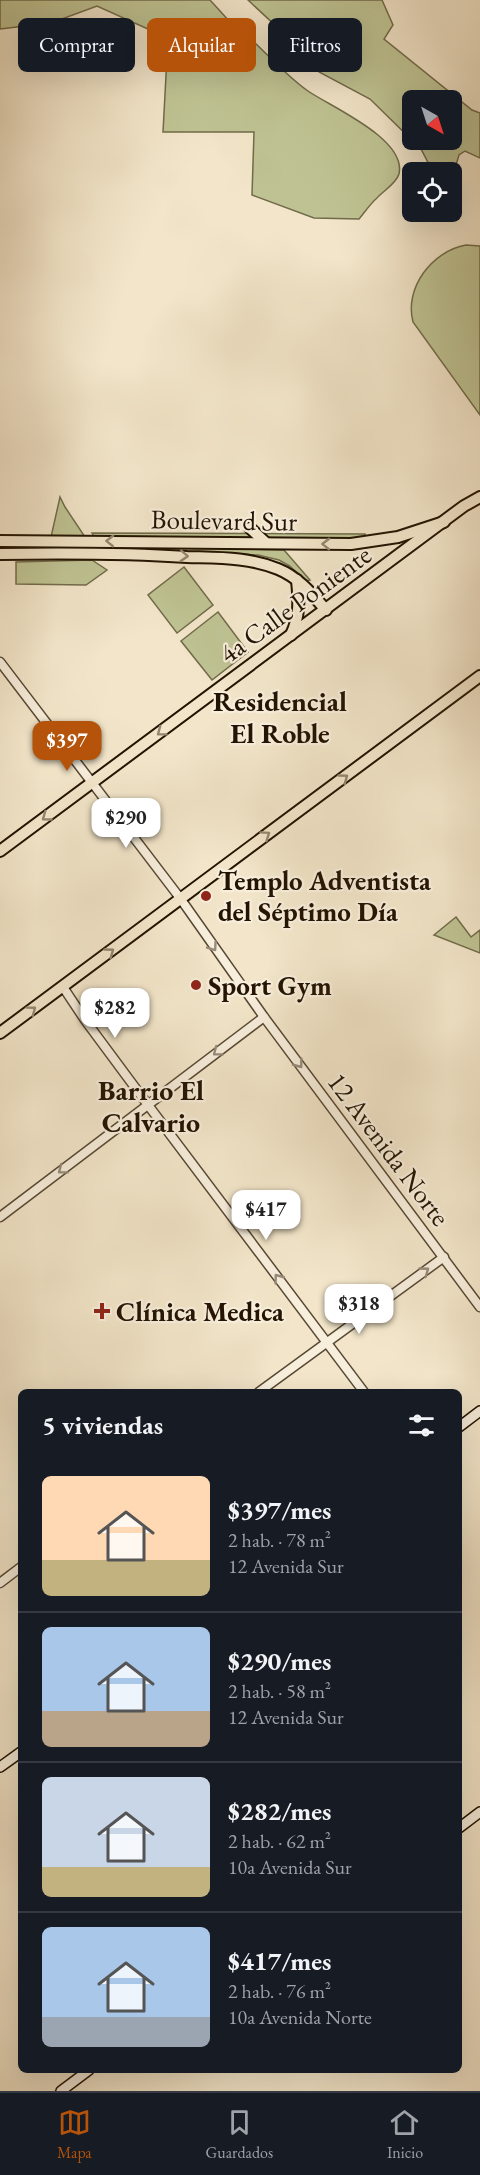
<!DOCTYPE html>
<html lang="es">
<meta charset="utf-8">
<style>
body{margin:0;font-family:"EB Garamond",serif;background:#20242c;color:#f1f3f6;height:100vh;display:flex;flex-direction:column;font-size:22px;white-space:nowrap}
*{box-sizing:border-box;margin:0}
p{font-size:20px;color:#9ea1a6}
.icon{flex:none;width:33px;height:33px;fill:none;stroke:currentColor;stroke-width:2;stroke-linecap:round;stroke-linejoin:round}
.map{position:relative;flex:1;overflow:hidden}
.side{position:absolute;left:18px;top:1389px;width:444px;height:684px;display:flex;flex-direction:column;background:#171b24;border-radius:9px;box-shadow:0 6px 24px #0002}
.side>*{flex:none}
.hud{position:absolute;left:18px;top:18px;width:444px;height:54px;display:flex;gap:12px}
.needle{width:39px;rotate:141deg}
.buttons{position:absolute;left:402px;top:90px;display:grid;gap:12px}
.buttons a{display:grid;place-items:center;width:60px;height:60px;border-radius:9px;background:#171b24;box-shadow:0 6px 24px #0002;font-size:30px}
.price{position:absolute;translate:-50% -51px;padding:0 14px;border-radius:12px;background:#fff;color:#222;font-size:20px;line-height:39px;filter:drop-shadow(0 2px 3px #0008)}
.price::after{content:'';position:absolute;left:50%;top:36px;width:18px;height:14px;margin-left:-9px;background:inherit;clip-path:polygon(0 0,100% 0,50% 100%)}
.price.selected{background:#b45309;color:#fff}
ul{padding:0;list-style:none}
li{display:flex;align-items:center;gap:18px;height:150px;padding:0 24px}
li+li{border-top:2px solid #363941}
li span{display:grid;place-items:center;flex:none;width:168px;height:120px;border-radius:9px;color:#555}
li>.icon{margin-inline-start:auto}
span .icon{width:72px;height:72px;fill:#fffc;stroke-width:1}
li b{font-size:26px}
h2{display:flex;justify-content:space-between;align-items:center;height:72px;padding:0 24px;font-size:26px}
.tag{padding:0 21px;border-radius:9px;background:#171b24;box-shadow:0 6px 24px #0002;font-size:21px;line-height:54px}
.tag.selected{background:#b45309;color:#fff}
.menu{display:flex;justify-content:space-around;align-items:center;height:84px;border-top:2px solid #363941;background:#171b24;font-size:16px;color:#9ea1a6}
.menu a{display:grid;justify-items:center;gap:3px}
.menu .selected{color:#b45309}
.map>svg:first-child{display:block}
.green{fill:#bfc393;stroke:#716b4a;stroke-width:1.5;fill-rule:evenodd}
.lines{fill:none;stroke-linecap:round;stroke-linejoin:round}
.tertiary-casing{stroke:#574833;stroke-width:11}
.secondary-casing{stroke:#231301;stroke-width:12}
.primary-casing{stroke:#231301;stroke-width:14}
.trunk-casing{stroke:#231301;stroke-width:14}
.tertiary{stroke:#f7eedc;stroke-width:8}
.secondary{stroke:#f7eedc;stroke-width:9}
.primary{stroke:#f2e5c9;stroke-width:10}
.trunk{stroke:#f2e5c9;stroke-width:10}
.oneway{stroke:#95866f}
.oneway2{stroke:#988b79}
.poi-dot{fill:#8f2418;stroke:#f7eedc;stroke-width:2}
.labels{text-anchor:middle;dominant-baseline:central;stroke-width:4.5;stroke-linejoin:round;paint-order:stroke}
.street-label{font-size:27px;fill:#231301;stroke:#f7eedc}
.poi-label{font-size:27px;font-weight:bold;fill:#231301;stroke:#f7eedc;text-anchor:start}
.neighbourhood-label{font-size:28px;font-weight:bold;fill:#231301;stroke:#f7eedc}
</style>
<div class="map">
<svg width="480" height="2091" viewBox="0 0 480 2091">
<rect width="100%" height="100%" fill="#f2e5c9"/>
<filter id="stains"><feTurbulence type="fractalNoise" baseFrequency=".00333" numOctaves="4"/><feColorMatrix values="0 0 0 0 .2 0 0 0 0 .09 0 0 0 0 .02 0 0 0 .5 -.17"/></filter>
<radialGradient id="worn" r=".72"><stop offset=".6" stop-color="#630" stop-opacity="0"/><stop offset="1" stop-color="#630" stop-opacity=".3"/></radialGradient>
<!-- green -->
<g class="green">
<path d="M0,0h210l20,22 -11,12 21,19 13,-12c17,16 36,37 55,50 23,16 99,48 91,83 -3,10 -16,17 -22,24 -7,6 -12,14 -18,21l-45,-1 -62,-23 2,-63h-91l5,-94 -71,-32 -46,17 -51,6z"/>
<path d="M248,0h134l11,25 -9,14 88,71 8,3v45l-15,-7 -6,4 -7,23 1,10 -1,1v-17h-19l-12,-23 -51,-50 -51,-27 -25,-29zM412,100h40v40h-40z"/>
<path d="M466,245l14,1v169l-67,-93c-9,-34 19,-71 53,-77z"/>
<polygon points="60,497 65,507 85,537 51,537"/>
<polygon points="92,533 365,534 369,543 96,540"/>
<polygon points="129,546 284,550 310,580 305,581 290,566 279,560 258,555 131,553"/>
<polygon points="92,560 107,570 86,585 16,584 16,562"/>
<polygon points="184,567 213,605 177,633 148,595"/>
<polygon points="218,612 248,652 212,680 181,641"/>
<polygon points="456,917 471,937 480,930 480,953 434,935"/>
</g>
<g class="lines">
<defs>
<g id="tertiary">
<polyline points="0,662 180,898 264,1017 480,1307"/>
<polyline points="63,987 85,1020 148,1105 364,1392"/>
<polyline points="0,1217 264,1017"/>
<polyline points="259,1392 444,1257"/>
<polyline points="0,1583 21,1567"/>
</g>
<g id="secondary">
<polyline points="459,1427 480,1411"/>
<polyline points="0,1767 21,1752"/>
<polyline points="459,1828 480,1812"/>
<polyline points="61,2091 89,2070"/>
</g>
<g id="primary">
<polyline points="0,851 464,506 480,497"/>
<polyline points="0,1033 480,676"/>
</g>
<g id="trunk">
<polyline points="250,528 266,543"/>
<polyline points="0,541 351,544 398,537 444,522"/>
<path d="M0,554c63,-1 125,-1 187,3 31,1 62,0 91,12 20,8 34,25 48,41"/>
<path d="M291,635c9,-19 8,-35 6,-55"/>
</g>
</defs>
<!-- tertiary casing -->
<use href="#tertiary" class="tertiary-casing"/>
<!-- secondary casing -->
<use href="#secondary" class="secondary-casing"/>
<!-- primary casing -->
<use href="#primary" class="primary-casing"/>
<!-- trunk casing -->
<use href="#trunk" class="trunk-casing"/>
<!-- tertiary -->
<use href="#tertiary" class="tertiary"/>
<!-- secondary -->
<use href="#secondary" class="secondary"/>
<!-- primary -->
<use href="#primary" class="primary"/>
<!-- trunk -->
<use href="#trunk" class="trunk"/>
</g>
<!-- one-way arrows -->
<defs><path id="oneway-chevron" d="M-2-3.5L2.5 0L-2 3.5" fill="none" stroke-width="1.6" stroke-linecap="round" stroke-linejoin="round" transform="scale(1.5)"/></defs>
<g class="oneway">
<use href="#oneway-chevron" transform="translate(110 541) rotate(-179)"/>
<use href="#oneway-chevron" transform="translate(326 544) rotate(-179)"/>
<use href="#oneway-chevron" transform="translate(184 556) rotate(3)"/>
<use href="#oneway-chevron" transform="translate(161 732) rotate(143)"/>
<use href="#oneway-chevron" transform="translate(344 778) rotate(-36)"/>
<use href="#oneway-chevron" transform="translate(46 817) rotate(144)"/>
<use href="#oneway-chevron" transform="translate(266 835) rotate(-35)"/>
<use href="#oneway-chevron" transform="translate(110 952) rotate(-36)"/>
<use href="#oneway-chevron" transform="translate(32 1010) rotate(-37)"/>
</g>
<g class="oneway2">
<use href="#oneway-chevron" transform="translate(213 947) rotate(55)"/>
<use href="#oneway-chevron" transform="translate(217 1052) rotate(143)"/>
<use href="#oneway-chevron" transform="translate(299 1064) rotate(53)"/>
<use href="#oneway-chevron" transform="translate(62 1170) rotate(143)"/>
<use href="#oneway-chevron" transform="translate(425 1271) rotate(-36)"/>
<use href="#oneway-chevron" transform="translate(278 1278) rotate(-127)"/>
</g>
<!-- markers -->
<g class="poi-dot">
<circle cx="206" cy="896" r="6"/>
<circle cx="196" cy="985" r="6"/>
<path d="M99 1302h6v6h6v6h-6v6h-6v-6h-6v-6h6z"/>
</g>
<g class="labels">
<!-- street labels -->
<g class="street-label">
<text transform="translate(224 520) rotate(1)">Boulevard Sur</text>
<text transform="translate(295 604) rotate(-36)">4a Calle Poniente</text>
<text transform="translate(389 1149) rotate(53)">12 Avenida Norte</text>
</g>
<!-- poi labels -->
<g class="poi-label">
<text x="218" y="880">Templo Adventista<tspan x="218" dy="31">del Séptimo Día</tspan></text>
<text x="208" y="985">Sport Gym</text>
<text x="116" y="1311">Clínica Medica</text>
</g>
<!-- neighbourhood labels -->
<g class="neighbourhood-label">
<text x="280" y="701">Residencial<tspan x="280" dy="32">El Roble</tspan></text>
<text x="151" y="1090">Barrio El<tspan x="151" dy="32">Calvario</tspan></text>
</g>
</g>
<rect width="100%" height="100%" filter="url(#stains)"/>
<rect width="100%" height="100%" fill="url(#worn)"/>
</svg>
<div class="buttons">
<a><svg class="needle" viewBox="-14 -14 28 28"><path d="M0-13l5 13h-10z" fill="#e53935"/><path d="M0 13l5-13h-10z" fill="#9ea1a6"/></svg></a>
<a><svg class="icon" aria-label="locate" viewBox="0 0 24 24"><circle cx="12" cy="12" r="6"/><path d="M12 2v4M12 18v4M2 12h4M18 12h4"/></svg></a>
</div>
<b class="price selected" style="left:67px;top:772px">$397</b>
<b class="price" style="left:126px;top:849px">$290</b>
<b class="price" style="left:115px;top:1039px">$282</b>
<b class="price" style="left:266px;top:1241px">$417</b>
<b class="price" style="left:359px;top:1335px">$318</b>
<div class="hud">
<a class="tag">Comprar</a>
<a class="tag selected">Alquilar</a>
<a class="tag">Filtros</a>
</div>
<section class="side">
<h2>5 viviendas<svg class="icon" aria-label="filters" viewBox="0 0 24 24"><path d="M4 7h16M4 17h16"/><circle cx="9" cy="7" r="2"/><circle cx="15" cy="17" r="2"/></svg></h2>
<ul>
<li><span style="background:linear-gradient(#ffd9b3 70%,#c2b280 0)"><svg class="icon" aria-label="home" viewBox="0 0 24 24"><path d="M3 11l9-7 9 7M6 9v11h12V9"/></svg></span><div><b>$397/mes</b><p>2 hab. · 78 m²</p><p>12 Avenida Sur</p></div></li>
<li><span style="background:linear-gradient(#a9c7e8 70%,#b9a48a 0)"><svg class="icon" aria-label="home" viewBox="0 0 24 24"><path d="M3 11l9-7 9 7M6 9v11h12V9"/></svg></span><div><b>$290/mes</b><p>2 hab. · 58 m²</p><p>12 Avenida Sur</p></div></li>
<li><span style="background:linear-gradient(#c9d6e8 75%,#c2b280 0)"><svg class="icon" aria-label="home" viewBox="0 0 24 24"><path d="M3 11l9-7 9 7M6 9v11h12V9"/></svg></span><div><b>$282/mes</b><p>2 hab. · 62 m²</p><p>10a Avenida Sur</p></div></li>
<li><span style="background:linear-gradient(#a9c7e8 75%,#9aa5b1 0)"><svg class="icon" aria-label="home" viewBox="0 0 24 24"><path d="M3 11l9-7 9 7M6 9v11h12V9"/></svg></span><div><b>$417/mes</b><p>2 hab. · 76 m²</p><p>10a Avenida Norte</p></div></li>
</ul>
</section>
</div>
<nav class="menu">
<a class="selected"><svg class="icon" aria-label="map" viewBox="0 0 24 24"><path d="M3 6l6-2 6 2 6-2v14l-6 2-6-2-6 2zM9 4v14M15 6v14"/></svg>Mapa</a>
<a><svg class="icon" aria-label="saved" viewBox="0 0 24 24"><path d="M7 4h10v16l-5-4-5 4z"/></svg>Guardados</a>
<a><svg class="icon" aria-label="home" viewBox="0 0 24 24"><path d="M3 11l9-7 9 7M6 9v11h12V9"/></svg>Inicio</a>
</nav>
